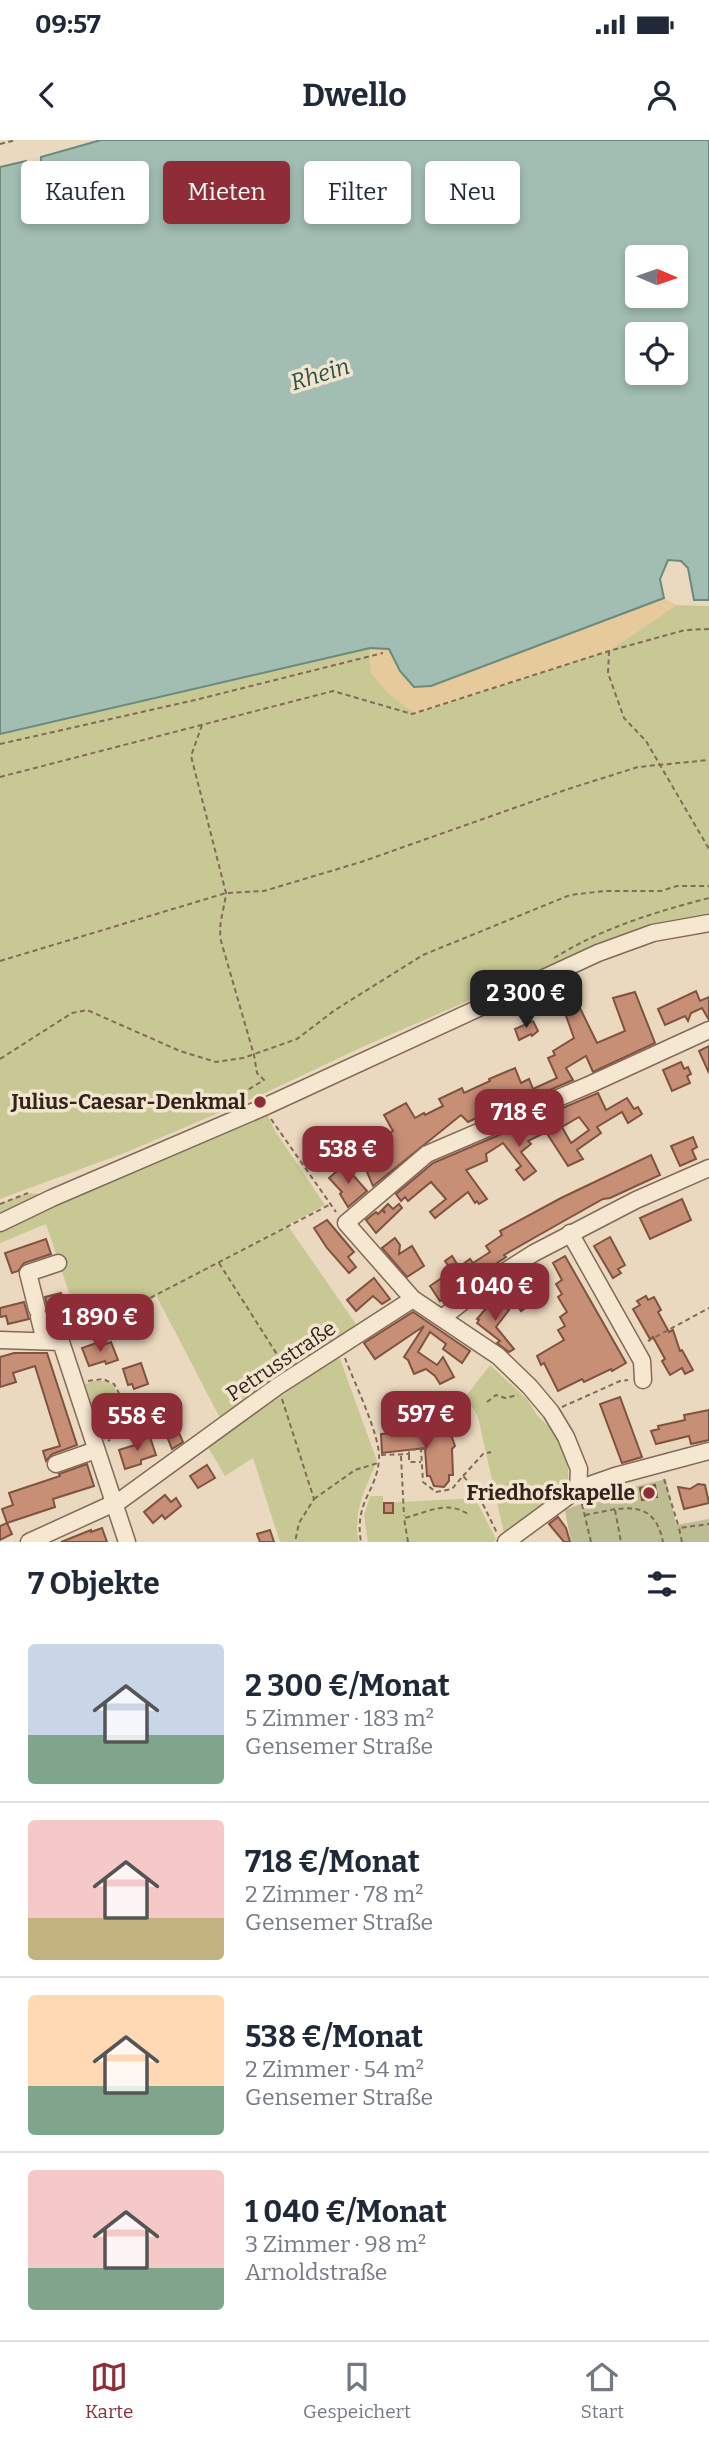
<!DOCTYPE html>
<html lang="de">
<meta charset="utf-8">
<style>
body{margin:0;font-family:Bitter,serif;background:#f2f2f3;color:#1f2937;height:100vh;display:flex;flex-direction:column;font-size:26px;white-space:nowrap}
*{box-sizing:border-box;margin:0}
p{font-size:23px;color:#747a83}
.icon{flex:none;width:38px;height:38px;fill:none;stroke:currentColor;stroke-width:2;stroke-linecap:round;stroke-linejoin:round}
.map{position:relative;height:1402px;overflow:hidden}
.side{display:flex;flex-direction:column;background:#fff;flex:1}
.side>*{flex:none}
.banner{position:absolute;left:21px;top:21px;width:668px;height:63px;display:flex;gap:14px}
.needle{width:46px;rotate:92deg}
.buttons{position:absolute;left:625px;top:105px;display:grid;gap:14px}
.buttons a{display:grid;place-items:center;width:63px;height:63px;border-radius:7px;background:#fff;box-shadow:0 4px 10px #0003;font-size:35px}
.price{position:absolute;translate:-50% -60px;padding:0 16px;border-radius:14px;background:#8e2c37;color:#fff;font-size:23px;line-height:46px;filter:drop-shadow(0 2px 4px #0008)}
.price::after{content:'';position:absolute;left:50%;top:42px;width:21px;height:16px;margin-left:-10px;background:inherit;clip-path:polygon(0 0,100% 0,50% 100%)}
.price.current{background:#222;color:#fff}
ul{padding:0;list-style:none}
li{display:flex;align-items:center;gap:21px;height:175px;padding:0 28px}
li+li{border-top:2px solid #e0e1e3}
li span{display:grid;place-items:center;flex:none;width:196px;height:140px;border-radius:7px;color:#555}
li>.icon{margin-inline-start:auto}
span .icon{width:84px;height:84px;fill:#fffc;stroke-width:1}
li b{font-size:30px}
h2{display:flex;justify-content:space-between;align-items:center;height:84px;padding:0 28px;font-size:30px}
.tag{padding:0 24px;border-radius:7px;background:#fff;box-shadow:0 4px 10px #0003;font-size:24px;line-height:63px}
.tag.current{background:#8e2c37;color:#fff}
.status{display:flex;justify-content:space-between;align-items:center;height:49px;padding:0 35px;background:#fff;direction:ltr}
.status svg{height:19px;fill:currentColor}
header{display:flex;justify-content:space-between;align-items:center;height:91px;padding:0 28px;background:#fff;font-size:32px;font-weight:700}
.dock{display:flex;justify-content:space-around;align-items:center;height:98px;border-top:2px solid #e0e1e3;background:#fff;font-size:19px;color:#747a83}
.dock a{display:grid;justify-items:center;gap:4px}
.dock .current{color:#8e2c37}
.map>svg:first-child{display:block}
.green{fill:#c8c894}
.sand{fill:#e6ca9c}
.cemetery{fill:#bcbd93}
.water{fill:#a2bdb2;stroke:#6a8a7e;stroke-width:2;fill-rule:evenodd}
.building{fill:#c78f76;stroke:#80523f;stroke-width:2;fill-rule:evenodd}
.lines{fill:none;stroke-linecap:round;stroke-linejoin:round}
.minor-casing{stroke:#826a58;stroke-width:19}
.path{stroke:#826a58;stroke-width:2;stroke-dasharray:5 3.5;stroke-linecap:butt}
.minor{stroke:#f6e7d1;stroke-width:16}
.poi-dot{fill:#8e2c37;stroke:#f3e4ce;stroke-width:2.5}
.labels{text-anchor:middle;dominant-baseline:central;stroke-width:7;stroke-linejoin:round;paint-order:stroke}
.poi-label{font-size:21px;font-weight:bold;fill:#32241c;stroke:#f3e4ce;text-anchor:end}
.street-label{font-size:21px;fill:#32241c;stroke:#f3e4ce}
.water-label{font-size:23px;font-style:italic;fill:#2c524b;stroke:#f3e4ce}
</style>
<div class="status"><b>09:57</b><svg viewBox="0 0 49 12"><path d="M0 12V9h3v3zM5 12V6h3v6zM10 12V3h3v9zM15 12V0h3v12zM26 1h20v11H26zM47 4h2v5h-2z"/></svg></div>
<header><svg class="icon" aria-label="back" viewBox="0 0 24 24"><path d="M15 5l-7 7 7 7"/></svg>Dwello<svg class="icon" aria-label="person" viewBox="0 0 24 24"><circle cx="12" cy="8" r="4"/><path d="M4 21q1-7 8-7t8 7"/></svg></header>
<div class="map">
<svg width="709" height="1402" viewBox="0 0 709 1402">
<rect width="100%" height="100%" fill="#ebd9bf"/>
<!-- green -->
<g class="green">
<polygon points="675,465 709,466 709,776 690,777 608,800 360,908 263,954 127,1012 0,1059 0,594 370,508 371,533"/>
<polygon points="264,968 275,991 325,1065 206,1129 288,1086 358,1187 222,1282 156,1155 83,1194 46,1084 0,1103 0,1088"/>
<polygon points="27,1053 39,1054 42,1059 0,1079 0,1064"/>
<path d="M339,1216l38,105c-11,27 -25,51 -18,81h-79l-27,-84 -28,18 -17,-29z"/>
<polygon points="490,1225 527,1259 537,1275 557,1295 563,1307 568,1327 568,1344 563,1352 504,1393 478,1277 466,1256"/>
<polygon points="95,1241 107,1241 114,1246 126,1281 123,1289 104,1301 85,1244"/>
<polygon points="370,1356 383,1356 383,1363 475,1358 496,1399 493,1402 368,1402 364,1375"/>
</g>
<!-- sand -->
<polygon class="sand" points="664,458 677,465 609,511 415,574 389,554 371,533 370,508 389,509 400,531 431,546"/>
<!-- cemetery -->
<polygon class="cemetery" points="666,1339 676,1385 709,1379 709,1402 571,1402 565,1370 612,1352"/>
<!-- water -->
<path class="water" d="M101,0h608v460h-15l-6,-32 -7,-7 -13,-1 -8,19 4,19 -233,88 -17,1 -14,-16 -11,-22 -19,-1 -370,86v-567l26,-6 5,38 4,2 4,-3 2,-41zM637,117h39v39h-39zM637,194h39v39h-39z"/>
<!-- building -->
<g class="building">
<polygon points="696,851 700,861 709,857 709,880 702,868 691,873 688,881 685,876 665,885 658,869"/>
<polygon points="635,852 655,903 593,932 586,916 566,928 573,940 491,975 489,972 468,982 461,975 373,1046 360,1016 367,1013 365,1008 377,997 378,1000 393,991 384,975 406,963 415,978 424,973 425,975 443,966 439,959 462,948 464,953 490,941 489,939 515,928 521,943 529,939 533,949 557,938 548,918 555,915 553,911 574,898 565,873 579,866 597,903 625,891 613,858"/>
<polygon points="533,881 538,891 532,896 531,894 519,900 515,889"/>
<polygon points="709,906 709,933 699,911"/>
<polygon points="681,922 684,929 688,927 691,934 687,936 690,943 672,951 663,930"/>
<path d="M598,953l8,17 21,-12 7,11 4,-2 4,7 -14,9 -6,-11 -25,15 4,6 -24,17 6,9 -15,7 -22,-34 -18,9 3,3 -10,8 15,19 -12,9 -8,-10 5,-4 -18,-23 -17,11 1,7 -21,9 21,29 -8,5 -2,-3 -2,2 -7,-11 -33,26 -5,-6 16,-13 -15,-17 -23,19 -3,-4 -4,4 -5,-7 37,-31zM579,977l10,13 -18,13 -9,-16z"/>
<polygon points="693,997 697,1007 692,1010 696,1019 680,1026 671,1006"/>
<polygon points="651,1015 660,1035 610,1058 603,1059 562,1082 504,1115 506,1117 469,1142 463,1148 462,1146 440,1161 430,1146 452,1131 445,1121 452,1116 459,1127 470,1119 473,1123 490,1112 486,1106 502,1095 500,1091 561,1058"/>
<polygon points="344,1025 367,1051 348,1067 340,1054 342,1052 329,1038"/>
<polygon points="682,1059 691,1080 650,1099 640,1078"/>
<polygon points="388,1064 393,1069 399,1064 402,1068 376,1093 366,1080 376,1072 378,1074 382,1070 385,1073 383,1069"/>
<polygon points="327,1080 354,1112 348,1117 356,1127 349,1133 327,1108 314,1088"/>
<polygon points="610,1097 625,1125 618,1129 621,1133 613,1138 594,1106"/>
<polygon points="395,1098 400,1105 399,1114 412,1106 424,1126 407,1137 382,1108"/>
<polygon points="46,1099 51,1114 24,1123 18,1131 12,1133 5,1113"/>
<polygon points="565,1116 626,1223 612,1231 611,1229 584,1242 582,1239 558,1251 544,1223 541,1225 537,1216 564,1200 558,1190 565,1186 560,1177 567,1172 558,1157 562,1154 556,1144 562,1140 553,1123"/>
<polygon points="374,1138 390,1159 382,1164 373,1156 356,1171 347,1160"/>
<polygon points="529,1139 541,1157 521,1171 508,1152"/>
<polygon points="61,1153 68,1178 61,1179 62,1184 52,1187 45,1157"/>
<polygon points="646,1156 648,1160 654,1157 661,1170 658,1172 669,1192 673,1190 680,1211 682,1210 693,1230 685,1234 682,1228 670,1235 662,1221 665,1219 653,1197 650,1199 633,1169 640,1165 637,1161"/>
<polygon points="493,1160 509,1170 496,1187 514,1209 509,1212 497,1203 500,1201 477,1183 479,1180 477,1179"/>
<polygon points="24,1162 29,1179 8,1184 6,1176 0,1177 0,1168"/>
<polygon points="413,1172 470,1211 462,1223 443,1209 446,1204 430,1192 418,1212 437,1225 443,1217 454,1237 440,1244 435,1236 426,1229 414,1234 408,1220 404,1217 424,1186 375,1219 364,1203"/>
<polygon points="99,1202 100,1206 111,1202 118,1220 106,1224 105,1221 89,1226 82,1208"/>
<polygon points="14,1213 47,1213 77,1305 52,1314 46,1321 43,1311 60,1306 35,1226 13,1233 16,1242 0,1247 0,1217"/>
<polygon points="141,1223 148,1244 134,1249 132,1244 128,1245 123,1229"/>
<polygon points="620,1257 642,1317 622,1323 600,1264"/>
<polygon points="709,1270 709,1300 691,1304 689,1296 656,1304 651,1291 659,1289 658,1286 685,1280 684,1275"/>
<polygon points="175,1284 183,1302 172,1309 164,1289"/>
<polygon points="449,1289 455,1306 452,1309 453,1335 449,1335 449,1341 444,1347 434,1346 430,1336 427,1336 425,1308 382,1313 381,1294"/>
<polygon points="150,1297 156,1315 141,1320 141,1324 125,1329 119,1310 135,1305 134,1302"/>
<polygon points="87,1324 94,1346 53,1359 55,1367 7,1383 2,1369 13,1365 9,1353 60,1336 59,1334"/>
<polygon points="207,1325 215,1338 198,1348 190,1336"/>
<polygon points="698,1344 705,1345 709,1363 684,1369 678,1347 690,1349"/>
<polygon points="655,1345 657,1357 642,1360 640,1348"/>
<polygon points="165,1355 171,1362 176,1358 181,1366 165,1379 162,1375 153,1383 144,1372"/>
<rect x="384" y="1363" width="9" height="10"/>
<polygon points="558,1377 566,1388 570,1402 564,1402 549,1384"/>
<polygon points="7,1383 12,1394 0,1400 0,1386"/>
<polygon points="102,1388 107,1402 61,1402 91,1390 91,1392"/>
<polygon points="270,1390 274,1402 260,1402 257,1394"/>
</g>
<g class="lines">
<defs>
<g id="minor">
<polyline points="0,1083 52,1058 264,967 598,813 653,793 709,783"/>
<polyline points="570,1093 642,1221 643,1240"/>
<polyline points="37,1169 28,1133 58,1123"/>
<polyline points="39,1177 45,1201"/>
<polyline points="442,1178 488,1142 534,1113 636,1060 709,1028"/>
<polyline points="0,1200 61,1202 127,1402"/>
<polyline points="56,1324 96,1310"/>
<polyline points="578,1349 579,1329 566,1297 551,1272 530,1247 498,1216 413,1159 346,1083 427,1014 591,944 709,890"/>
<polyline points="29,1402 121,1360 278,1246 413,1159"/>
<polyline points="506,1402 578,1349 615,1336 709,1311"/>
</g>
</defs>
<!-- minor casing -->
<use href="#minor" class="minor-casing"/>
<!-- path -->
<g class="path">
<polyline points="0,4 16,0"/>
<polyline points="609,511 608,533 624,578 646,601 709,709"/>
<path d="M202,585l-11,31 35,137c-2,19 -8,29 -5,48l33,114 3,18 7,7 -23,14 -5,9"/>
<polyline points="0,604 195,560 383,513"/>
<polyline points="0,637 333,551 412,574 609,511 685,490 709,489"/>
<path d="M554,818c48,-30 101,-46 155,-60"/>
<polyline points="0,821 226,753 264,751 361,722 568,649 638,627 709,620"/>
<polyline points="0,919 72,873 87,870 180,911 216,922 243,918 297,899 335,870 423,815 570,755 604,751 661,751 677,746 709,746"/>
<polyline points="271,979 336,1072"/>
<polyline points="0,1064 28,1053"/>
<polyline points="219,1123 285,1227"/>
<polyline points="75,1197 329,1065"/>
<polyline points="648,1201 709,1168"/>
<path d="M345,1218c9,24 36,79 34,101 -2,33 -25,42 -18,83"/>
<path d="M88,1241l15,-2 11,5c7,12 16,32 11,46l-17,11"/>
<polyline points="282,1259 314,1359 299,1383 295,1402"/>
<polyline points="487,1262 496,1255 505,1258 518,1255"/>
<polyline points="562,1267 620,1241 628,1240"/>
<polyline points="422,1309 430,1309"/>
<polyline points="381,1315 409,1314 409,1310 421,1309 423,1342 436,1352 452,1349 463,1336 476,1350 497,1393"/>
<polyline points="409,1315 409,1322 421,1322"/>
<polyline points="401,1316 404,1376"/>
<polyline points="463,1336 483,1314 491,1312"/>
<polyline points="664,1339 679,1388"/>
<polyline points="314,1359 355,1330 378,1323"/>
<polyline points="582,1364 591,1402"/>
<polyline points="615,1370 621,1402"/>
<path d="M585,1375c34,-6 69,-20 78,27"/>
<path d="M408,1402l-4,-24c23,-5 43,-19 65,-3"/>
<polyline points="682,1402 679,1388 709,1384"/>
</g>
<!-- minor -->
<use href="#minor" class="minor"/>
</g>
<!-- markers -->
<g class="poi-dot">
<circle cx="260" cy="962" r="7"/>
<circle cx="649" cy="1353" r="7"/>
</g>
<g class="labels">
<!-- poi labels -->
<g class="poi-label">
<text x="246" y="962">Julius-Caesar-Denkmal</text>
<text x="635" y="1353">Friedhofskapelle</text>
</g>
<!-- street labels -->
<g class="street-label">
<text transform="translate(281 1221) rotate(-34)">Petrusstraße</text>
</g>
<!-- water labels -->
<g class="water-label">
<text transform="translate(320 234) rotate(-17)">Rhein</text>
</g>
</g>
</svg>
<div class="buttons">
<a><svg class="needle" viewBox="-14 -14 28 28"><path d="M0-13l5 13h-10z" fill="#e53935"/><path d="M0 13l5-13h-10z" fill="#747a83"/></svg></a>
<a><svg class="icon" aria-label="locate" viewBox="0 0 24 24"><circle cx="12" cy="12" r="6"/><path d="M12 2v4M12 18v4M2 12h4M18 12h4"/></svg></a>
</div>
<b class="price current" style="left:526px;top:890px">2 300 €</b>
<b class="price" style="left:519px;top:1009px">718 €</b>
<b class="price" style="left:348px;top:1046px">538 €</b>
<b class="price" style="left:495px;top:1183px">1 040 €</b>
<b class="price" style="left:100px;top:1214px">1 890 €</b>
<b class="price" style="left:426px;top:1311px">597 €</b>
<b class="price" style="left:137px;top:1313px">558 €</b>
<div class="banner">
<a class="tag">Kaufen</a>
<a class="tag current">Mieten</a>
<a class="tag">Filter</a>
<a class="tag">Neu</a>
</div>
</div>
<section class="side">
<h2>7 Objekte<svg class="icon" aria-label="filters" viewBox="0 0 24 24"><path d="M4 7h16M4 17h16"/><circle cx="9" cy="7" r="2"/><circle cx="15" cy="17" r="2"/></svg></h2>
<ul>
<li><span style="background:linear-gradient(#c9d6e8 65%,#7fa58c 0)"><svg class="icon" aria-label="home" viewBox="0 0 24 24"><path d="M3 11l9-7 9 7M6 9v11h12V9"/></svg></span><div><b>2 300 €/Monat</b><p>5 Zimmer · 183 m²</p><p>Gensemer Straße</p></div></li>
<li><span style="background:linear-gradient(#f6c9c9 70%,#c2b280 0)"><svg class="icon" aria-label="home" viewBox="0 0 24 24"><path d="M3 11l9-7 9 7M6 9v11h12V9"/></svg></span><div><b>718 €/Monat</b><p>2 Zimmer · 78 m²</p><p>Gensemer Straße</p></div></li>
<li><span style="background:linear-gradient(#ffd9b3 65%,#7fa58c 0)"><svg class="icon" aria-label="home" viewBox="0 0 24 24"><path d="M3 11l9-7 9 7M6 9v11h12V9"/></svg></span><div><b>538 €/Monat</b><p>2 Zimmer · 54 m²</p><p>Gensemer Straße</p></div></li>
<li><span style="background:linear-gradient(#f6c9c9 70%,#7fa58c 0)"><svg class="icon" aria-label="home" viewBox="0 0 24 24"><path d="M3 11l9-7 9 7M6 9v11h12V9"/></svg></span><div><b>1 040 €/Monat</b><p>3 Zimmer · 98 m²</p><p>Arnoldstraße</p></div></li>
</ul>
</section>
<nav class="dock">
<a class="current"><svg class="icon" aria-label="map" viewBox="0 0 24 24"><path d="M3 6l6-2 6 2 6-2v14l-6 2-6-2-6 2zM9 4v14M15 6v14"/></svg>Karte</a>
<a><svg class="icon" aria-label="saved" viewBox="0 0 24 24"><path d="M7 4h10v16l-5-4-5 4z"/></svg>Gespeichert</a>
<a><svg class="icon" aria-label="home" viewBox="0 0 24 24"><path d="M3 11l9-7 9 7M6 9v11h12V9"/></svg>Start</a>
</nav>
